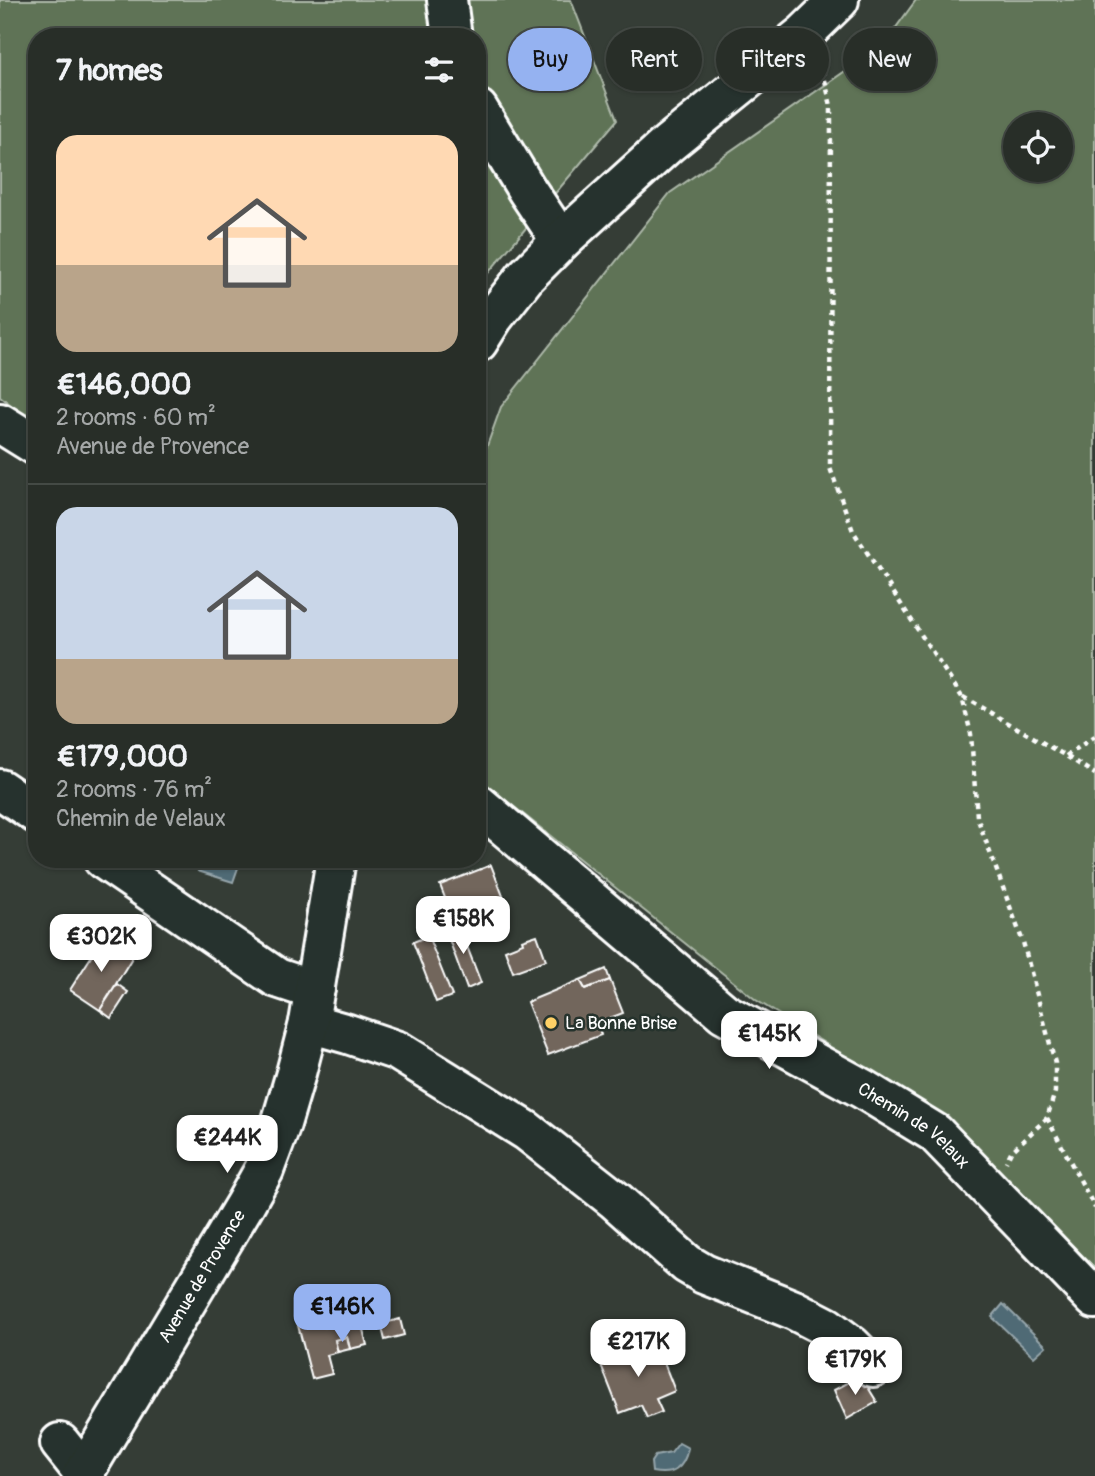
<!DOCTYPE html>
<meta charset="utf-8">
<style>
body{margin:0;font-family:Pangolin,sans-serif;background:#303630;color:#f1f3f6;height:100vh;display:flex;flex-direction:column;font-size:26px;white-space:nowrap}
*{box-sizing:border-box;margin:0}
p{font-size:23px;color:#a5a8a8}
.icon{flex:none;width:38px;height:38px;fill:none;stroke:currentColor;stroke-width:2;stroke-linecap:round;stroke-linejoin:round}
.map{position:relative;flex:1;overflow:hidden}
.side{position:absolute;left:28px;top:28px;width:458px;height:840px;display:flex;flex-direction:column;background:#282e28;border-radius:28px;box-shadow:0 2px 5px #0004,0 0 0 2px #444a45}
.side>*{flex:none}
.banner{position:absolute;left:508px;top:28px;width:481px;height:63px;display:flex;gap:14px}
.controls{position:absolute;left:1003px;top:112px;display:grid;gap:14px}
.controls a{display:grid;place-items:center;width:70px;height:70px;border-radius:50%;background:#282e28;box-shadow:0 2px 5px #0004,0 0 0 2px #444a45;font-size:35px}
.price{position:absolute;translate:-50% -60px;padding:0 16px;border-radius:14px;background:#fff;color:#222;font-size:23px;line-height:46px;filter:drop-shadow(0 2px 4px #0008)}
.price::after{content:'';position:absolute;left:50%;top:42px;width:21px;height:16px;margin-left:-10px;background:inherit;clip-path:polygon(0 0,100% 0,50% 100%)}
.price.current{background:#95b2f1;color:#111}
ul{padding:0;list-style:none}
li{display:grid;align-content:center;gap:14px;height:371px;padding:0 28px}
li+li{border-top:2px solid #444a45}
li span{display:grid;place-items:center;height:217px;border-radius:21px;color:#555}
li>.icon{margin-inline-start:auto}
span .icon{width:126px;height:126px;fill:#fffc;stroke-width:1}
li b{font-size:30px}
h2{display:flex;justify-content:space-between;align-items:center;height:84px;padding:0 28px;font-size:30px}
.pill{padding:0 24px;border-radius:32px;background:#282e28;box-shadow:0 2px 5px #0004,0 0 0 2px #444a45;font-size:24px;line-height:63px}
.pill.current{background:#95b2f1;color:#111}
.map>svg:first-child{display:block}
.green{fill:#5e7356;stroke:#aeb9aa;stroke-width:2;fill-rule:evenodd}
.water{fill:#506a75;stroke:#96a6ac;stroke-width:2}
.building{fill:#72665c;stroke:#fff;stroke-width:2}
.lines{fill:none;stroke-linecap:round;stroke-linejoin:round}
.minor-casing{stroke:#fff;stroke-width:44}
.path{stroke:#fff;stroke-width:4.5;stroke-dasharray:5 5;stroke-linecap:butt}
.minor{stroke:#26332d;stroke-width:38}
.poi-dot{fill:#ffd166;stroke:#26332d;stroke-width:2.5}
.labels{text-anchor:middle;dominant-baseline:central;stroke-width:5;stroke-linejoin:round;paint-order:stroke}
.poi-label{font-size:18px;fill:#fff;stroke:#26332d;text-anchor:start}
.street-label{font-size:18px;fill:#fff;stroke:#26332d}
</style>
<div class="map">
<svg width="1095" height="1476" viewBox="0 0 1095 1476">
<rect width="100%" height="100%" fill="#353d36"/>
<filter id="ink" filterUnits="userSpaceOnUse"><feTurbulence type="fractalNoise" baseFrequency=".0143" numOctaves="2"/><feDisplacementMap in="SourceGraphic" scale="14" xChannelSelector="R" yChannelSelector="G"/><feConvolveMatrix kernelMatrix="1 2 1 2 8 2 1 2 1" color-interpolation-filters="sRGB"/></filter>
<g filter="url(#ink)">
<!-- green -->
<g class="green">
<polygon points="0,0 571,0 617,120 478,285 478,37 37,37 37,426 0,396"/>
<path d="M916,0h179v1268l-150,-149 -189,-119 -278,-222v-307l23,-64 169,-214 214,-149zM1015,124h45v46h-45z"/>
</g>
<!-- water -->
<g class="water">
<polygon points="202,859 221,859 239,865 233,882 198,871"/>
<polygon points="1003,1304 1046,1346 1034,1357 992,1317"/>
<path d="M679,1443l9,5c-4,21 -15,28 -36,24l-1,-10 4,-6 16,-3z"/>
</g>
<!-- building -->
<g class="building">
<polygon points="491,865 506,904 455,924 440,885"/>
<polygon points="458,923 481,983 467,989 445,928"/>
<polygon points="537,935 546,960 513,972 505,950 523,943 522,940"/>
<polygon points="428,936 452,996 436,1002 413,942"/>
<polygon points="103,938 133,956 100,1010 70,990"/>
<polygon points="606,969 610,980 585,989 580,980"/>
<polygon points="580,980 585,989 610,980 623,1013 597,1023 601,1035 548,1055 527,1002"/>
<polygon points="117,984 128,992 111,1018 100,1010"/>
<polygon points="319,1304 325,1327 360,1318 367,1345 350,1349 347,1337 335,1340 338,1352 327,1355 332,1374 312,1379 294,1310"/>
<polygon points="400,1319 404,1335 385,1340 381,1324"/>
<polygon points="347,1337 350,1349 338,1352 335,1340"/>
<polygon points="655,1340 675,1391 656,1399 662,1412 647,1418 641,1405 620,1413 600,1362"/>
<polygon points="861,1376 877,1402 847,1419 834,1390"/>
</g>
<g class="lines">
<defs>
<g id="minor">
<polyline points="447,0 452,37"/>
<polyline points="478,109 527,190 561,241"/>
<polyline points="478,342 493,318 526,276 561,241 668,144 805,33 839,0"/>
<polyline points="0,423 37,446"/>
<polyline points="0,789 37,814"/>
<path id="s1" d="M478,804l246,209 139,76 72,44 160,166"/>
<polyline points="103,859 277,978 304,987 315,989"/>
<polyline points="309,1023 348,1034 398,1051 527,1131 615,1200 687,1264 704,1274 794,1310 827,1327 852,1346 873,1367"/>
<polyline points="60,1443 84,1473"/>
<path id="s2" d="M82,1476l163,-272 19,-34 17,-46 15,-51 13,-50 27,-164"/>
</g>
</defs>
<!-- minor casing -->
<use href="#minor" class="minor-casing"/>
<!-- path -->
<g class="path">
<polyline points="818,61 824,76 831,106 830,468 853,531 962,697 971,734 977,817 1023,942 1055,1063 1055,1092 1047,1118 1011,1152 1006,1162"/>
<polyline points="963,697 1066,756 1095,774"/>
<polyline points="1066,756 1095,736"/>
<polyline points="1047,1118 1095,1208"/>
</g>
<!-- minor -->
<use href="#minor" class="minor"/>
</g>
</g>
<!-- markers -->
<circle class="poi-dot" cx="551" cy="1023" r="7"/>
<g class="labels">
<!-- poi labels -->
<g class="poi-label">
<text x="565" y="1023">La Bonne Brise</text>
</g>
<!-- street labels -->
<g class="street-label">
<text stroke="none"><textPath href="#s1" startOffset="544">Chemin de Velaux</textPath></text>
<text stroke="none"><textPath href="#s2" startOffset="233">Avenue de Provence</textPath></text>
</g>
</g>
</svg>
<div class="controls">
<a><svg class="icon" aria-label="locate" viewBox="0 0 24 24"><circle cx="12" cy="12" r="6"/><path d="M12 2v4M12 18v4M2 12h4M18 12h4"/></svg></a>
</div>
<b class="price" style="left:463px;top:956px">€158K</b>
<b class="price" style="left:101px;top:974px">€302K</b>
<b class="price" style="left:769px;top:1071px">€145K</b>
<b class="price" style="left:227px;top:1175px">€244K</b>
<b class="price current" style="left:342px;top:1344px">€146K</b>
<b class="price" style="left:638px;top:1379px">€217K</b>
<b class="price" style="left:855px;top:1397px">€179K</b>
<div class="banner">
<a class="pill current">Buy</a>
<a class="pill">Rent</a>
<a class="pill">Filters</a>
<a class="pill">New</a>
</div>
<section class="side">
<h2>7 homes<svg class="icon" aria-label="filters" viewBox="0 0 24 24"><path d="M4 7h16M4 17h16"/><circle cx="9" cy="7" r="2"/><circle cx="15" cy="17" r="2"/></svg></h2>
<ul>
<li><span style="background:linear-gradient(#ffd9b3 60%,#b9a48a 0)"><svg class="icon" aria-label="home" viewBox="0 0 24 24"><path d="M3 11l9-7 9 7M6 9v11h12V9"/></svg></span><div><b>€146,000</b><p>2 rooms · 60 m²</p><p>Avenue de Provence</p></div></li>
<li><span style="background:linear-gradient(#c9d6e8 70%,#b9a48a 0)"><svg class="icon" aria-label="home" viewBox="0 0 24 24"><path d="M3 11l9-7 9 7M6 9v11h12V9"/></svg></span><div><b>€179,000</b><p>2 rooms · 76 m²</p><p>Chemin de Velaux</p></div></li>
</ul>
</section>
</div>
